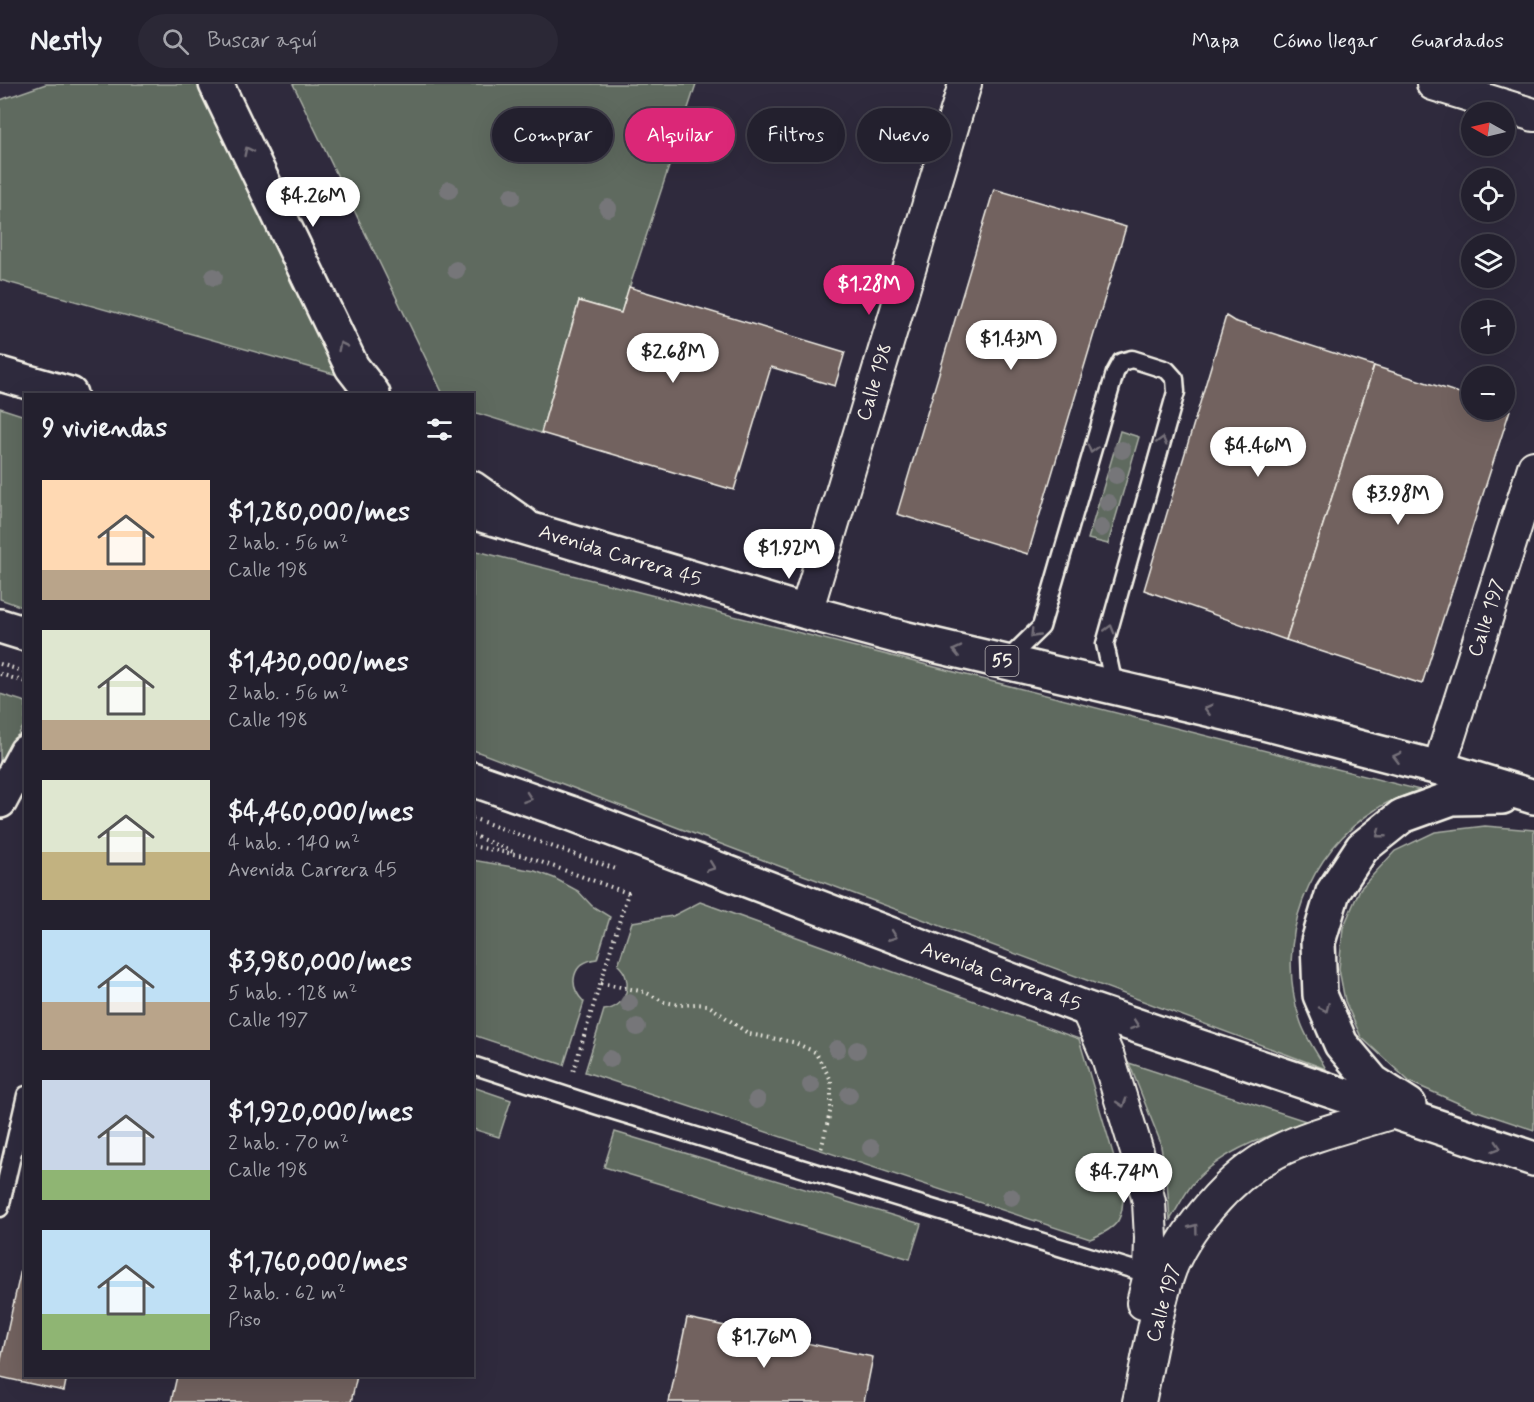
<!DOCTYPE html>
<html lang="es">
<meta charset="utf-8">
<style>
body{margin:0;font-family:Mynerve,sans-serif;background:#2b2836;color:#f1f3f6;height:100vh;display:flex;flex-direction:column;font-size:22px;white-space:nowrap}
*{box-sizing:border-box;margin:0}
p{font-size:20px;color:#a3a3aa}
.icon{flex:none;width:33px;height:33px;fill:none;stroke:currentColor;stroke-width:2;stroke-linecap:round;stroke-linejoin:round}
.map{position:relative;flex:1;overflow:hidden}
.drawer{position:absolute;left:24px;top:309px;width:450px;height:984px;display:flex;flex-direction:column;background:#23202e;border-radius:0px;box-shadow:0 6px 24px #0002,0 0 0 2px #403e4a}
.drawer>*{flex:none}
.top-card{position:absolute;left:492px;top:24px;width:570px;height:54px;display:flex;gap:12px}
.needle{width:39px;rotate:278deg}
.fabs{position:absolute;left:1461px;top:18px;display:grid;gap:12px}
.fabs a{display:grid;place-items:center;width:54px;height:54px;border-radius:50%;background:#23202e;box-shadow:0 6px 24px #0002,0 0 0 2px #403e4a;font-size:30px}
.price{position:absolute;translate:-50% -51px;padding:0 14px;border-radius:21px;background:#fff;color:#222;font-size:20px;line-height:39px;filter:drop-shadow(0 2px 3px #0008)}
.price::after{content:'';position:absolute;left:50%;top:36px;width:18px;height:14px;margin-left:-9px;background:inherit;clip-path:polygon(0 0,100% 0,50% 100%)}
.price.selected{background:#db2777;color:#fff}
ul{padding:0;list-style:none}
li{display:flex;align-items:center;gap:18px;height:150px;padding:0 18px}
li span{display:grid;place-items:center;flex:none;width:168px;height:120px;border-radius:0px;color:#555}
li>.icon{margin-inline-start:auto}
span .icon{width:72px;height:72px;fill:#fffc;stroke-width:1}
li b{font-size:26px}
h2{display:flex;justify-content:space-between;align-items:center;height:72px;padding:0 18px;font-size:26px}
.chip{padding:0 21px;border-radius:27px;background:#23202e;box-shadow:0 6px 24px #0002,0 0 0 2px #403e4a;font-size:21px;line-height:54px}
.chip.selected{background:#db2777;color:#fff}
header{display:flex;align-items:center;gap:36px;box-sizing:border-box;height:84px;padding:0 30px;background:#23202e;border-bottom:2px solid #403e4a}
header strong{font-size:28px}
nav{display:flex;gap:33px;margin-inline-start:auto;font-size:21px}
.search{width:420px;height:54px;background:#2b2836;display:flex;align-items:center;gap:15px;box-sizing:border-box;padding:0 21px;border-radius:33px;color:#a3a3aa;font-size:22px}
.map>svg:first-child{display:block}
.green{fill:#5e6a5f;stroke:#a9aea4;stroke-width:1.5}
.building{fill:#72625f;stroke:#f4f1e8;stroke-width:1.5}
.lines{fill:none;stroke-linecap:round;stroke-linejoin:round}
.service-casing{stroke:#f4f1e8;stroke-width:21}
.minor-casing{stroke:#f4f1e8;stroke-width:36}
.secondary-casing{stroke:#f4f1e8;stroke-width:38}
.trunk-casing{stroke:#f4f1e8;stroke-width:38}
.path{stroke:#f4f1e8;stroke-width:4;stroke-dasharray:1.5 4.5;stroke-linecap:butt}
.service{stroke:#2f2a3d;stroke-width:16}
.minor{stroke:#2f2a3d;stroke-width:32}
.secondary{stroke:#2f2a3d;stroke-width:33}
.trunk{stroke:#2f2a3d;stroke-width:33}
.tree{fill:#767679}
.oneway{stroke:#747079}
.labels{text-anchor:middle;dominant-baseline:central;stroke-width:4.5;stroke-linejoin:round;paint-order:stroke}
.shield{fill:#2f2a3d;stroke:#b9b5b5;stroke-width:1.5}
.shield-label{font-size:18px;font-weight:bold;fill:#f4f1e8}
.street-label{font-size:20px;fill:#f4f1e8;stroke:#2f2a3d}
</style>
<header>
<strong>Nestly</strong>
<div class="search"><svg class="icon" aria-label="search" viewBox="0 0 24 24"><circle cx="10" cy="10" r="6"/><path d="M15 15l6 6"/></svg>Buscar aquí</div>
<nav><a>Mapa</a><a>Cómo llegar</a><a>Guardados</a></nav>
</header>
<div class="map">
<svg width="1534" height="1318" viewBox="0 0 1534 1318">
<rect width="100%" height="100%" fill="#2f2a3d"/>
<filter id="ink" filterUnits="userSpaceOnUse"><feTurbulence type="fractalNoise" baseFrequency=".0167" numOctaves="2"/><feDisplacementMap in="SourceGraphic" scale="12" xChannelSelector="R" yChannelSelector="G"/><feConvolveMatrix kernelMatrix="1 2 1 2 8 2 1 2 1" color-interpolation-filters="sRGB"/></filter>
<g filter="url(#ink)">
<!-- green -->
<g class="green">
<polygon points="46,0 199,0 341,292 0,196 0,16"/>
<polygon points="293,0 696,0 621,229 579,217 541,349 473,328 472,310 443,310"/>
<polygon points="0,324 25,332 25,524 0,515"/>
<polygon points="1120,347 1139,353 1108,460 1088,455"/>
<path d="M473,466l947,240c-14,5 -30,10 -42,18 -71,44 -104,133 -78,212 5,17 17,33 26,49l-563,-209 -290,-110z"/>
<polygon points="0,610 26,618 25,640 0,679"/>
<polygon points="1485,742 1534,746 1534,1046 1474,1026 1410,998 1361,953 1345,917 1339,885 1343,844 1360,805 1395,767 1435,748"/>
<path d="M472,776l63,11 19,7 24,13 14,15 18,11 -13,42c-25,3 -30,26 -13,43l-20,63 -91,-30z"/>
<path d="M700,818l379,137 44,148c1,32 -3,40 -33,52l-505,-167 19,-62c23,-2 31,-30 14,-45l14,-43 41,-6z"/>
<path d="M1129,979l180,59c-40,13 -84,27 -114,59 -10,11 -17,27 -25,39l-3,-39 -7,-40z"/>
<polygon points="473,1003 511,1016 499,1053 473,1045"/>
<polygon points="615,1048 921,1140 910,1175 604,1083"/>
</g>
<!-- building -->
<g class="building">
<polygon points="994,105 1126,143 1028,470 897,430"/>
<polygon points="629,203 845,268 835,302 771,283 734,406 541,349 579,217 621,229"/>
<polygon points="1226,232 1234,237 1374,282 1286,556 1144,506"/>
<polygon points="1374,282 1472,313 1472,326 1504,326 1504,324 1510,326 1422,600 1286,556"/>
<polygon points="26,1163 26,1292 67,1292 64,1307 0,1293 0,1280"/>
<polygon points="687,1234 873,1273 864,1318 669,1318"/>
<polygon points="177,1292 357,1292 351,1318 171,1318"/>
</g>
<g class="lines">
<defs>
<g id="service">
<polyline points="1006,577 1041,543 1115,289 1121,278 1132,275 1167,286 1175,295 1176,308 1105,560 1114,602"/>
<polyline points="472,981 598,1022 1154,1192"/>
<polyline points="0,1124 26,1011"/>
</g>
<g id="minor">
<polyline points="1433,0 1534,31"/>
<polyline points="806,528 965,0"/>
<polyline points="1439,684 1534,383"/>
<polyline points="1087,925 1108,973 1137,1068 1149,1118 1151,1154 1150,1191 1143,1219"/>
<path d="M1139,1318c9,-40 15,-81 27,-121 15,-50 64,-105 110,-129 37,-19 78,-27 117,-40"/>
</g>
<g id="secondary">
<polyline points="216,0 352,283 373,310"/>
<polyline points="472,404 523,440"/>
<polyline points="0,717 26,668"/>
</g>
<g id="trunk">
<polyline points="0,290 70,310"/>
<polyline points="472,428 806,528 903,554 1229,630 1439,684 1534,713"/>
<polyline points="0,542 26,550"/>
<polyline points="472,695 570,729 1087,925 1534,1075"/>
<polyline points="1409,1021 1373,998 1341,960 1320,911 1318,858 1333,808 1362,764 1402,732 1452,714 1502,713"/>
</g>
</defs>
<!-- service casing -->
<use href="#service" class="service-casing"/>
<!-- minor casing -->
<use href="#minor" class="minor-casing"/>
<!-- secondary casing -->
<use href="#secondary" class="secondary-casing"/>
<!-- trunk casing -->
<use href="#trunk" class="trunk-casing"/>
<!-- path -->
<g class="path">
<polyline points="0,580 26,588"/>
<polyline points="0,590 26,598"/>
<polyline points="472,734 616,785"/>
<polyline points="472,751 513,768"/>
<polyline points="472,762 524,772 628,809 573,988"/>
<polyline points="601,899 645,908 664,918 680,921 696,920 708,921 749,950 793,958 815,968 831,996 831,1024 821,1066"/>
</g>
<!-- service -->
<use href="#service" class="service"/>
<!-- minor -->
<use href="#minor" class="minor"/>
<!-- secondary -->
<use href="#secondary" class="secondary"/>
<!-- trunk -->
<use href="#trunk" class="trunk"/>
</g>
<!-- trees -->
<g class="tree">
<circle cx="571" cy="37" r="9"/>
<circle cx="581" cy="73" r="9"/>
<circle cx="449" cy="106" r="9"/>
<circle cx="512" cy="112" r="9"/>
<circle cx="608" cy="124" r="9"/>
<circle cx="456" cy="186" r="9"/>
<circle cx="214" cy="193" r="9"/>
<circle cx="1122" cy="366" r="9"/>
<circle cx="1116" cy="391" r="9"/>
<circle cx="1108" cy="419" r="9"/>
<circle cx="1101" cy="444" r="9"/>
<circle cx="629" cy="919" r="9"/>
<circle cx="637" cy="943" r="9"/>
<circle cx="837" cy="965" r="9"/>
<circle cx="857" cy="966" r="9"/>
<circle cx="610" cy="975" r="9"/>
<circle cx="811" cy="1001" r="9"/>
<circle cx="849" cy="1011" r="9"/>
<circle cx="757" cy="1016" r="9"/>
<circle cx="871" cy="1064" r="9"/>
<circle cx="1011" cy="1113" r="9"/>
</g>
<!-- one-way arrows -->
<defs><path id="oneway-chevron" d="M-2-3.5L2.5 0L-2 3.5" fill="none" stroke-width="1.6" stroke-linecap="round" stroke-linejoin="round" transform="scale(1.5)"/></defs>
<g class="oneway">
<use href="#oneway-chevron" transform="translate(248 67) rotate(-116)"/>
<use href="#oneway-chevron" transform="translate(342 262) rotate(-116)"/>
<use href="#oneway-chevron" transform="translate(1162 357) rotate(-74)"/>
<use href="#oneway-chevron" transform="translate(1092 365) rotate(106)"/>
<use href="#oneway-chevron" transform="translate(1110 545) rotate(-74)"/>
<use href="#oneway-chevron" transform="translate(1034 550) rotate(134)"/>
<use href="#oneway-chevron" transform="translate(957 567) rotate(-167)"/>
<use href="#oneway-chevron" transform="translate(1208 625) rotate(-166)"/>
<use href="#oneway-chevron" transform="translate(1397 673) rotate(-165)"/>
<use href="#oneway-chevron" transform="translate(528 714) rotate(19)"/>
<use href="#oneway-chevron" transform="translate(1380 750) rotate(142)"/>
<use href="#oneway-chevron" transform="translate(711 783) rotate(21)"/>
<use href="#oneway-chevron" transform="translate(893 852) rotate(20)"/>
<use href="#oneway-chevron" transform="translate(1325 924) rotate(66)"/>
<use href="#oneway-chevron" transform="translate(1135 941) rotate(19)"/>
<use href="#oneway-chevron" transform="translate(1122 1019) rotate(73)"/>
<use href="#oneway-chevron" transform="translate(1497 1063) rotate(18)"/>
<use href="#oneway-chevron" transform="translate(1194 1144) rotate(-53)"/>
</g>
</g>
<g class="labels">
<!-- shield labels -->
<rect class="shield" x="985.5" y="562" width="33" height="30" rx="4.5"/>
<g class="shield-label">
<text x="1002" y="577">55</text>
</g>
<!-- street labels -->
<g class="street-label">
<text transform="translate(875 298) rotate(-73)">Calle 198</text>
<text transform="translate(620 472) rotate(17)">Avenida Carrera 45</text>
<text transform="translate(1487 534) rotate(-72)">Calle 197</text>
<text transform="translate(1001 893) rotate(20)">Avenida Carrera 45</text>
<text transform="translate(1164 1219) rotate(-74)">Calle 197</text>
</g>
</g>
</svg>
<div class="fabs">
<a><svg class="needle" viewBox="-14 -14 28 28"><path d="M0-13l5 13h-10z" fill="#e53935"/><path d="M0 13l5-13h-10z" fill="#a3a3aa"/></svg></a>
<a><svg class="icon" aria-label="locate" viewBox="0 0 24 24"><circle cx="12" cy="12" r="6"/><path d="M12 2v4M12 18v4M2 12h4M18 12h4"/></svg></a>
<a><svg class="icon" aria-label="layers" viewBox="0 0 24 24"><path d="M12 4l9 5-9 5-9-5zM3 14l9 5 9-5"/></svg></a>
<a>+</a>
<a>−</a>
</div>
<b class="price" style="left:313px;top:144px">$4.26M</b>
<b class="price selected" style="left:869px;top:232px">$1.28M</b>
<b class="price" style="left:1011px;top:287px">$1.43M</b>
<b class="price" style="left:673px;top:300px">$2.68M</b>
<b class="price" style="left:1258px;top:394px">$4.46M</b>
<b class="price" style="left:1398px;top:442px">$3.98M</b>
<b class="price" style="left:789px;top:496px">$1.92M</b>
<b class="price" style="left:1124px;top:1120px">$4.74M</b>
<b class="price" style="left:764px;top:1285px">$1.76M</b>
<div class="top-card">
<a class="chip">Comprar</a>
<a class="chip selected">Alquilar</a>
<a class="chip">Filtros</a>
<a class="chip">Nuevo</a>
</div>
<section class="drawer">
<h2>9 viviendas<svg class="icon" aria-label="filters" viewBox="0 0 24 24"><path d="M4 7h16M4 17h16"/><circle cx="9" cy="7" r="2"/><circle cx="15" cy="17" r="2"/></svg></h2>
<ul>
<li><span style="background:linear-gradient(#ffd9b3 75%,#b9a48a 0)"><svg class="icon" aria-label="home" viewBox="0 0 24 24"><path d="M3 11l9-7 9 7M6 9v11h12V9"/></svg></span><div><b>$1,280,000/mes</b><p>2 hab. · 56 m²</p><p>Calle 198</p></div></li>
<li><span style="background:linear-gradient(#dfe7d0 75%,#b9a48a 0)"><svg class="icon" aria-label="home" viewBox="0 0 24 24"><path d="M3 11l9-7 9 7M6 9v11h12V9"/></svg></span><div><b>$1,430,000/mes</b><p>2 hab. · 56 m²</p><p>Calle 198</p></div></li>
<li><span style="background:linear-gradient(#dfe7d0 60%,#c2b280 0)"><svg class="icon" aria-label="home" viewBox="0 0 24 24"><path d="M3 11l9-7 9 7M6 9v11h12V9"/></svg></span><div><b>$4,460,000/mes</b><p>4 hab. · 140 m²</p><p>Avenida Carrera 45</p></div></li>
<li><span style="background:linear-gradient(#bfe0f5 60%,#b9a48a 0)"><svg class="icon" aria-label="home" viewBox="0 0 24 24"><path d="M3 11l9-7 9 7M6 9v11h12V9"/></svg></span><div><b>$3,980,000/mes</b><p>5 hab. · 128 m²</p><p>Calle 197</p></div></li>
<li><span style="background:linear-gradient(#c9d6e8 75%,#8fb573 0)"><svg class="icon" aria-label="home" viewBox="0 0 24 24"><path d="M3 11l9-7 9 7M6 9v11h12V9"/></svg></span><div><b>$1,920,000/mes</b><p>2 hab. · 70 m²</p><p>Calle 198</p></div></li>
<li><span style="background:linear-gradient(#bfe0f5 70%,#8fb573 0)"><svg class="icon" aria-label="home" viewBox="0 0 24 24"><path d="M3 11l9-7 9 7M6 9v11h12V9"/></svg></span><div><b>$1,760,000/mes</b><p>2 hab. · 62 m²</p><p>Piso</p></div></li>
</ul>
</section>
</div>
